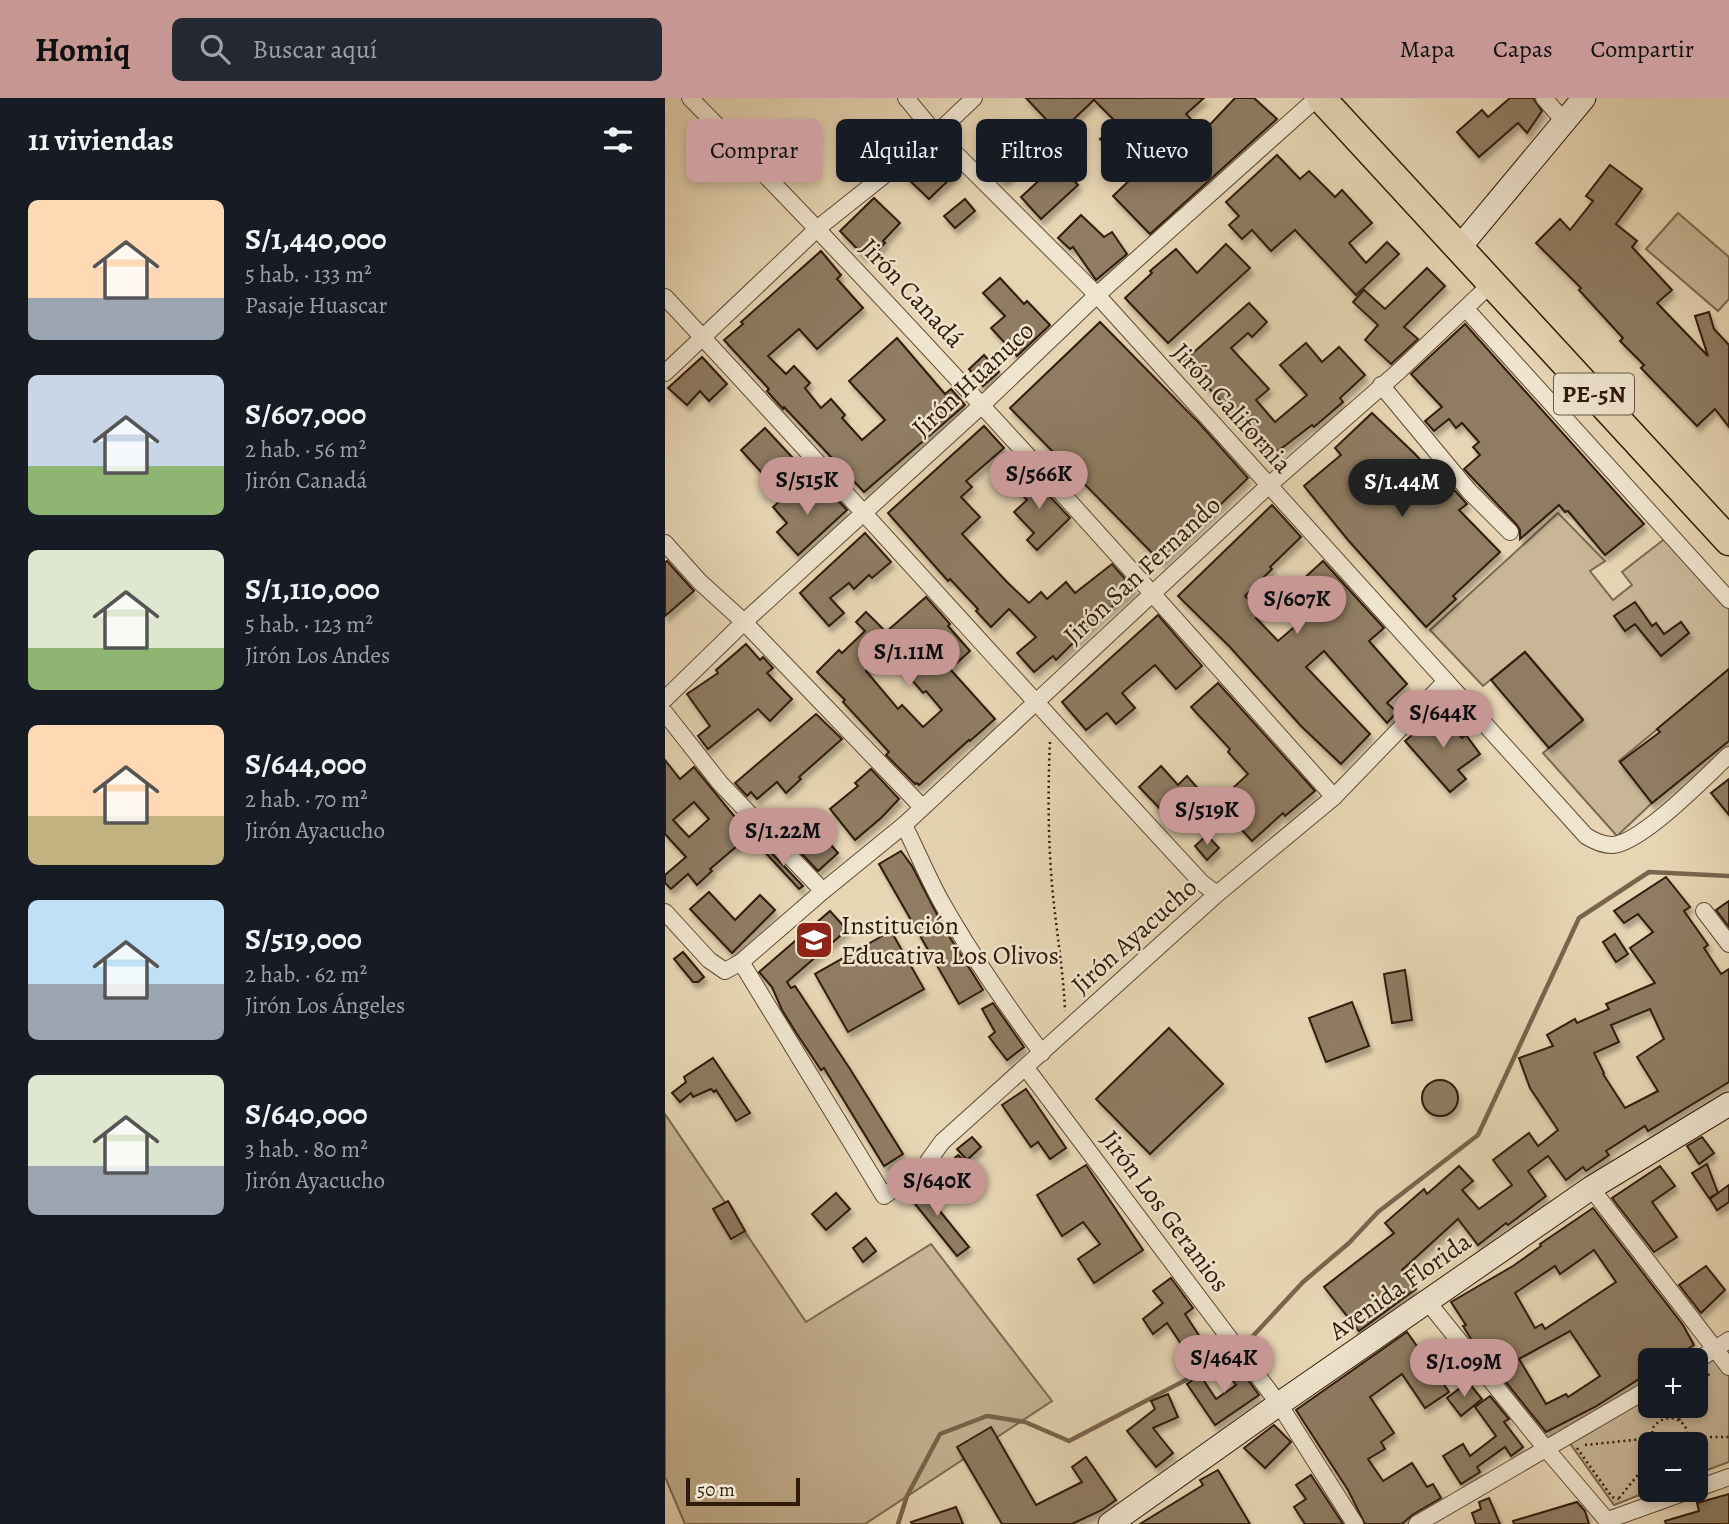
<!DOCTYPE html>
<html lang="es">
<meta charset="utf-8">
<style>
body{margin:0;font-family:Alegreya,serif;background:#242831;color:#f1f3f6;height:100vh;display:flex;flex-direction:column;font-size:26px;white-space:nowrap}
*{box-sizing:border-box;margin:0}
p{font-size:23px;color:#9ea1a6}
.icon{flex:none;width:38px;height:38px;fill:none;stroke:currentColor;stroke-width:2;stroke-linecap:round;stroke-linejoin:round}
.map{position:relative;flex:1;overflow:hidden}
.details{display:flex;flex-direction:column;background:#171b24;width:665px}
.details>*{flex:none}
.hud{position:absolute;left:21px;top:21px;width:665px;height:63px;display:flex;gap:14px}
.buttons{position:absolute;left:973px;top:1250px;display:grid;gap:14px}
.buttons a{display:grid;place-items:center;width:70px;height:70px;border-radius:10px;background:#171b24;box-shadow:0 4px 10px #0003;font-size:35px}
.scale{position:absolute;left:21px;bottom:18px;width:114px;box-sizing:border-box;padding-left:7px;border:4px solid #301a0a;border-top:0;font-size:19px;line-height:24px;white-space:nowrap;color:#301a0a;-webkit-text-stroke:5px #efe4ce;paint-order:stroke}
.price{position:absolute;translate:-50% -60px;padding:0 16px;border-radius:24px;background:#c59692;color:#111;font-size:23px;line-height:46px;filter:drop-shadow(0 2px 4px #0008)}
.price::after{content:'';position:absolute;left:50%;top:42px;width:21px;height:16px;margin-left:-10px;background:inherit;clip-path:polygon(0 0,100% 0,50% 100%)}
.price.on{background:#222;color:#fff}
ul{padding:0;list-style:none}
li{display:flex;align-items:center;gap:21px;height:175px;padding:0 28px}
li span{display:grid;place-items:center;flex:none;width:196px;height:140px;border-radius:10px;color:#555}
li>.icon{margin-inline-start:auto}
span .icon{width:84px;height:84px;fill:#fffc;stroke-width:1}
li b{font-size:30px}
h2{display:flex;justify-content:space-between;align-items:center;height:84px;padding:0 28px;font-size:30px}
.tag{padding:0 24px;border-radius:10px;background:#171b24;box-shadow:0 4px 10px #0003;font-size:24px;line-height:63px}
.tag.on{background:#c59692;color:#111}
header{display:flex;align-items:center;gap:42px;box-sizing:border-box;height:98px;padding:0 35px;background:#c59692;color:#111}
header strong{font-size:33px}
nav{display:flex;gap:38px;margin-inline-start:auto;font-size:24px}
.search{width:490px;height:63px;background:#242831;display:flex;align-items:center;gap:18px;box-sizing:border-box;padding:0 24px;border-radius:10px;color:#9ea1a6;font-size:26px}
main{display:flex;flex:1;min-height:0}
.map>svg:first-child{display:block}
.green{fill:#c8b697;stroke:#7c6850;stroke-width:2}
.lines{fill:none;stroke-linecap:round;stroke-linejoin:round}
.stream{stroke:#79644d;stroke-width:4.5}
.building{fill:#8f7c62;stroke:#301a0a;stroke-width:2;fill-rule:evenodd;filter:url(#shadow)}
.street-casing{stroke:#5e4934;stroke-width:18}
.secondary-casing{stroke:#301a0a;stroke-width:25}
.highway-casing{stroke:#301a0a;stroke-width:31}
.path{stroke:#301a0a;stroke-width:2.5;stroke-dasharray:2 3.5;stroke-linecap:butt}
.street{stroke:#efe4ce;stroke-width:16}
.secondary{stroke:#efe4ce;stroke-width:23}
.highway{stroke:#e7d6b4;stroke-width:28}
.labels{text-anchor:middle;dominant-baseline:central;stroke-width:5;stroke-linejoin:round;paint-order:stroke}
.shield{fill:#efe4ce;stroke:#695745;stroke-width:2}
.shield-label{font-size:24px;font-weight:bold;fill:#301a0a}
.street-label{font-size:26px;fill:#301a0a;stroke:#efe4ce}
.poi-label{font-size:26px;fill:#301a0a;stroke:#efe4ce;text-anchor:start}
</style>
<header>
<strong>Homiq</strong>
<div class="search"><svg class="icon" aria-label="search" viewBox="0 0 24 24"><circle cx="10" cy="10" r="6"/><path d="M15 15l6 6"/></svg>Buscar aquí</div>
<nav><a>Mapa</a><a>Capas</a><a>Compartir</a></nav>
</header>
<main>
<section class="details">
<h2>11 viviendas<svg class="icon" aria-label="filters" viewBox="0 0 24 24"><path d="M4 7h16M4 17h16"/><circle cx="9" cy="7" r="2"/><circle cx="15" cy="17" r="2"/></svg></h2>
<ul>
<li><span style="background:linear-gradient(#ffd9b3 70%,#9aa5b1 0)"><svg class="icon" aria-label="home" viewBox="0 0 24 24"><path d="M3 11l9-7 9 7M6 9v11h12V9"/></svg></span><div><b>S/1,440,000</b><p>5 hab. · 133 m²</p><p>Pasaje Huascar</p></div></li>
<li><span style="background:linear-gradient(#c9d6e8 65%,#8fb573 0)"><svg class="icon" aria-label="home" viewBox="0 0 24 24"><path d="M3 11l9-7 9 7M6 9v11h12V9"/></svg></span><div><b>S/607,000</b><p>2 hab. · 56 m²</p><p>Jirón Canadá</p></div></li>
<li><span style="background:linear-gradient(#dfe7d0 70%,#8fb573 0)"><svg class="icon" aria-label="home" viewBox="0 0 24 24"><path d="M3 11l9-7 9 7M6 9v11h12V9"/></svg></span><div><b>S/1,110,000</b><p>5 hab. · 123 m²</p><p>Jirón Los Andes</p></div></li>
<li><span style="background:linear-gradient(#ffd9b3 65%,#c2b280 0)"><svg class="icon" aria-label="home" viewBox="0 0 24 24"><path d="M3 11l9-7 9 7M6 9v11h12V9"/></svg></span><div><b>S/644,000</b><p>2 hab. · 70 m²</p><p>Jirón Ayacucho</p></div></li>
<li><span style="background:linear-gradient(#bfe0f5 60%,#9aa5b1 0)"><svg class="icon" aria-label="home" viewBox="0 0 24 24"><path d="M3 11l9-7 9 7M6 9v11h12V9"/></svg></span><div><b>S/519,000</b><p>2 hab. · 62 m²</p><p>Jirón Los Ángeles</p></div></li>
<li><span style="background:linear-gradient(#dfe7d0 65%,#9aa5b1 0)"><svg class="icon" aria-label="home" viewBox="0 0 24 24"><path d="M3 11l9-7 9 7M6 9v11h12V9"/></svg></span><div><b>S/640,000</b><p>3 hab. · 80 m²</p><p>Jirón Ayacucho</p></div></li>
</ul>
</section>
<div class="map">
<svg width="1064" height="1426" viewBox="0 0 1064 1426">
<defs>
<filter id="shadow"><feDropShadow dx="3" dy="5.5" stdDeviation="2" flood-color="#0004"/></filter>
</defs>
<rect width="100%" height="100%" fill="#e7d6b4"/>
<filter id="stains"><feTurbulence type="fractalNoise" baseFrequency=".00286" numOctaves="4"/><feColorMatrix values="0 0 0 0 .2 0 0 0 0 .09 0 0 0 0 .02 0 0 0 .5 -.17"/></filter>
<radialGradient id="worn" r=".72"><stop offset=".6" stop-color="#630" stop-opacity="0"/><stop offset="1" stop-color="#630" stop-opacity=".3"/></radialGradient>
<!-- green -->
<g class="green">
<polygon points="1013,115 1064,159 1064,201 1053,213 981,151"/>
<polygon points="893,415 940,463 925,473 948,502 967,487 957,474 1002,439 1064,511 1064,572 954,663 987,705 952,738 878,655 918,621 860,554 818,588 765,532"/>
<polygon points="0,1016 141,1224 266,1146 387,1303 200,1426 20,1426 0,1379"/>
<polygon points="1055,1258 1064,1270 1064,1364 1031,1376 1031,1346 985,1346 985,1391 990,1391 949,1407 904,1344 985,1298 985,1307 1031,1307 1031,1271"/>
</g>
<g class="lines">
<!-- stream -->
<polyline class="stream" points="233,1426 242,1398 275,1336 322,1318 360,1324 404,1343 563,1260 588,1238 638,1184 684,1145 713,1114 813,1037 914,820 984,774 1064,778"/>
</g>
<!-- building -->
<g class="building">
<polygon points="361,0 539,0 521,16 538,34 570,0 589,0 612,21 485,136 448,98 469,78 435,41 452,25 429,2 394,35"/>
<polygon points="845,0 868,0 877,13 862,35 853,25 814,59 792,34 817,12 823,19"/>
<polygon points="342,46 360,63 341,82 336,82 321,68"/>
<polygon points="270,50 293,73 264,101 240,78"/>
<polygon points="612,57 635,81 644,73 670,99 677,92 707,125 684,145 701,165 722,144 734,156 691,197 630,132 606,153 587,132 577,141 564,127 574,118 561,104"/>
<polygon points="393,65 413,87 376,121 356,99"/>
<polygon points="945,67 977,91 951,126 972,143 967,149 1007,192 992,205 1043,258 1030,218 1044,214 1049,231 1064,247 1064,329 1050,311 1032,328 976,270 979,267 955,243 958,240 914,192 916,190 871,145 895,121 905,132 928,103 921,98"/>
<polygon points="209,100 235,125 218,143 220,145 212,153 208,149 199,158 175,133"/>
<polygon points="300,101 310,113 290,130 279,118"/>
<polygon points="416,117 439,139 447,134 462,156 431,182 408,149 405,151 393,140"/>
<polygon points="561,146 585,170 503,245 460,200 487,175 485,173 511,151 532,175"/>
<polygon points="156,153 176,177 172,181 198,210 152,251 134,231 103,258 121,276 129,268 145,285 140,290 156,310 166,301 180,317 177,320 197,342 220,322 184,283 232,240 280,296 286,291 300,307 199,394 119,309 118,311 102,293 104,291 59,242 78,226 76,224"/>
<polygon points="762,170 780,188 739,229 753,241 726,266 700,242 713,227 688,204 699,192 720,211"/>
<polygon points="335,180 359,206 362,203 385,227 352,258 326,230 340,218 318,195"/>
<polygon points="584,205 602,224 587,239 583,235 566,250 604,291 591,302 610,324 642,297 615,267 641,245 657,264 674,249 700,277 675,300 678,304 649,329 647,327 605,359 573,318 571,320 519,263"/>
<polygon points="435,224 534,325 583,380 496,464 345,310"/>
<polygon points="800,226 979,426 940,457 903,413 900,414 894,407 855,441 855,432 852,427 799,371 815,357 808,349 814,344 797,325 791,330 784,321 769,333 760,323 777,309 746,276"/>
<polygon points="319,257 334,274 318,288 304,271"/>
<polygon points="37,259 62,286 44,303 35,293 22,307 3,290"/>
<polygon points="707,315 749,355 779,388 783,385 802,406 794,412 835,454 788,498 791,501 761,529 683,442 639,388 676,357 670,350"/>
<polygon points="319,328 339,350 301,383 307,389 296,399 315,419 297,436 342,484 364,505 376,494 382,501 401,484 410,495 447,466 469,491 433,520 391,562 388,558 369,574 352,555 371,539 344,511 326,529 311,513 313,511 285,481 283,483 223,415"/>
<polygon points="100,330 139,372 127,383 113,368 109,371 106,368 98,376 76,352"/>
<polygon points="362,374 405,420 372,452 362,442 369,435 349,414 362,402 348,387"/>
<polygon points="134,386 150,402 162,391 182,412 133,457 112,434 122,425 108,409"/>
<polygon points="607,407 636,439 605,469 607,471 580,498 597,515 591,520 613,543 654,508 647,501 650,499 636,483 658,463 719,530 704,543 742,586 722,605 732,614 722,625 659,553 641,569 705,636 676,666 636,628 564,548 513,498"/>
<polygon points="200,435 226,464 207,480 204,477 189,491 184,485 165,500 179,515 164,528 135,495"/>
<polygon points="2,463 29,493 0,518 0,464"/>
<path d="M261,499l24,27 -2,2 22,25 -20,18 45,50 -25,22 -1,-1 -50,45 -2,-2 -2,1 -29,-29 3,-3 -46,-50 2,-2 -28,-28 22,-22 3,3 23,-22 -9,-9 10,-10 20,20zM222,553l36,42 3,-2 16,19 -19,17 -21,-22 -4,4 -32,-38z"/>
<polygon points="970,504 987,528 991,525 999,536 1016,524 1024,535 996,558 970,526 960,533 949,518"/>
<polygon points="493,517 537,568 511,591 490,567 457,595 470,610 451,626 442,615 421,632 397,604"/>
<polygon points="81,546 95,562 98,559 108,570 102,575 127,601 105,623 93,611 43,651 33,638 45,628 22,596 53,575 51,572"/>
<polygon points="860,554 918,622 884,650 826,582"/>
<polygon points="1064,571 1064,643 987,705 955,664 995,634 992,631"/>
<polygon points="553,585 650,693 620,718 618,715 587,743 552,705 583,676 563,654 565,651 526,609"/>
<polygon points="774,614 797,640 801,637 815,656 793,672 801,681 785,694 740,643"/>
<polygon points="151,616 177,641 134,679 136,681 121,695 112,684 92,701 86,694 82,698 70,685"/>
<path d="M0,662l15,19 14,-12 45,55 -7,7 11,12 -33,28 2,2 -15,14 -9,-11 -17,15 -6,-6v-8l21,-18 -21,-23zM29,704l15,17 -20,18 -16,-17z"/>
<polygon points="496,668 513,687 522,678 536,694 506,722 474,689"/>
<polygon points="206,671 234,701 216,720 190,742 165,711 193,688 190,685"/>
<polygon points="1064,681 1064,717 1046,695"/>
<polygon points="141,719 173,755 153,773 119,737"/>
<polygon points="542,737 554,750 542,762 530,748"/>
<polygon points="100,748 138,788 134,791 97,751"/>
<polygon points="236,753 247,768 279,830 318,892 294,906 214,766"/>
<path d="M1001,779l24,30 -6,4 24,34 -4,3 17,26 8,-5v113l-81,49 -3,-5 -39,25 3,4 -23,16 -3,-4 -17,13 -18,-24 -20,15 18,25 -38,29 -2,-2 -28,22 -20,-26 -56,51 14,19 -57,42 -35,-44 70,-54 -9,-10 39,-34 3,5 32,-28 14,15 -11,9 17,19 33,-24 -19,-25 36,-27 9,13 20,-16 -28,-42 -11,-30 34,-12 -6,-11 28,-16 2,4 32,-14 -3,-5 49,-21 -25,-35 23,-16 -15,-18 -14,9 -10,-12zM985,911l14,30 -27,18 21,34 -33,17 -22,-34 1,-1 -10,-20 25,-11 -8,-17z"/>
<polygon points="44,794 70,822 95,797 110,812 67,855 25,811"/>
<polygon points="1064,803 1064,829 1051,812"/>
<polygon points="165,813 182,832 122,884 126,890 130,888 185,971 238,1056 219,1068 159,970 156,972 132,936 117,912 107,889 94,874"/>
<polygon points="226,833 259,891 183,934 150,876"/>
<polygon points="950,836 963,856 951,864 938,844"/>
<polygon points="18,854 39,879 33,884 28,884 9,861"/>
<polygon points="740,872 747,922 727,925 719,876"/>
<polygon points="687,904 704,948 661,964 644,920"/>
<polygon points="328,905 359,949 342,962 324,939 330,934 317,911"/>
<polygon points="504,930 558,986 485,1056 431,1001"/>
<polygon points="48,960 85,1015 71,1023 51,992 49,994 46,991 28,999 26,995 15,1004 7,995 21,984 19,979"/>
<circle cx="775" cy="1000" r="18"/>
<polygon points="361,991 401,1050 385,1061 373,1044 366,1049 337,1007"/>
<polygon points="307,1039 316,1049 302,1062 292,1051"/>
<polygon points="1037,1039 1049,1055 1034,1066 1022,1048"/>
<polygon points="293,1057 314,1077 302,1089 281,1068"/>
<polygon points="1042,1066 1053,1095 1044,1100 1027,1075"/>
<polygon points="421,1067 478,1152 429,1185 413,1161 435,1146 418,1124 397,1138 372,1097"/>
<polygon points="995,1068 1010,1088 987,1104 1012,1139 989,1154 947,1100"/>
<polygon points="258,1084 274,1105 270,1107 304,1149 292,1158 242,1096"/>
<polygon points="1064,1087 1064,1104 1052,1112 1045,1101"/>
<polygon points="171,1095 185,1111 161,1132 147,1116"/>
<polygon points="63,1103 80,1133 66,1141 48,1111"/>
<path d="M928,1110l90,117 11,20 -24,15h-20v12l-55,35 -49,25 -75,-93 -8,-13 3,-1 -15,-23 62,-36 28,-20 -1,-2zM929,1152l22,32 -71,47 -3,-5 -7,4 -20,-35 40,-27 5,8zM905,1233l30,45 -32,21 -2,-3 -20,10 -27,-45z"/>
<polygon points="201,1140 211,1153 198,1164 188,1150"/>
<polygon points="1041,1168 1060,1192 1036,1215 1014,1187"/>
<polygon points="506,1180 528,1210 520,1216 537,1242 520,1252 502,1225 488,1236 478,1221 498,1205 488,1193"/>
<polygon points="742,1234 784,1294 760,1310 737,1276 705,1299 729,1335 716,1344 720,1351 703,1361 718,1383 747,1365 762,1389 768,1386 776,1400 747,1417 737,1426 700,1426 683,1392 631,1312"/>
<polygon points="569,1263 594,1297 550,1327 522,1286 535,1277 551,1301 571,1287 559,1270"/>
<polygon points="803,1284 817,1301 796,1318 782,1300"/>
<polygon points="503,1296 513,1319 488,1330 508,1355 491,1369 462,1333 490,1311 486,1303"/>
<polygon points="825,1298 844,1321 839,1324 858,1349 846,1358 840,1349 812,1369 815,1374 796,1386 778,1358 798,1346 805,1358 831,1338 810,1309"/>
<polygon points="609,1327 626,1344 600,1370 579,1350"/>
<polygon points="326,1329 371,1407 417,1384 407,1369 421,1359 451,1402 437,1412 407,1426 337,1426 292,1349"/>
<polygon points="553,1372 585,1426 475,1426 538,1387 535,1382"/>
<polygon points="646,1377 678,1426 640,1426 629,1409 641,1401 631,1387"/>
<polygon points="1064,1396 1064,1426 1001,1426 1000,1423 1034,1413 1032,1405"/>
<polygon points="824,1400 835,1426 811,1426 807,1415 816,1411 814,1404"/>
<polygon points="912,1404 920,1413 924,1426 849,1426 848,1423"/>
<polygon points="291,1409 298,1426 247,1426 246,1424"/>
</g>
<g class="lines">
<defs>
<g id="street">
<path d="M25,0c223,226 433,462 644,699"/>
<path d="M241,0l30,36 161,161 489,541c8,5 16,9 26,9 29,-1 94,-69 117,-90"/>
<polyline points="879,0 899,23"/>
<path d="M0,199c181,194 357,392 537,586l15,11"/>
<polyline points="801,211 1064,502"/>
<polyline points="0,275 153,130 271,36 309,0"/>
<polyline points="716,287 804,393 845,434"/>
<polyline points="0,445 35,484 79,524 257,709"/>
<polyline points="0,601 79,524 317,307 432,197 652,0"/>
<polyline points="0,615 55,685 158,793"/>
<path d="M239,727c13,26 24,53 38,78 30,53 64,102 100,150"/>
<polyline points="1039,813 1064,846"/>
<polyline points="0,814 44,862 60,873 76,864 158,793 239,727 603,388 733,274 827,185"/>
<polyline points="76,864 219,1098 259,1069 277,1044 552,796 669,699 781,583"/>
<polyline points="361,970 614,1306 690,1426"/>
<polyline points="926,1090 1064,1269"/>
<polyline points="762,1203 882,1352 945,1426"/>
<polyline points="1031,1263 1064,1242"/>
<polyline points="1031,1391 1064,1379"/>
<polyline points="943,1422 1029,1391"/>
<polyline points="752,1426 985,1290"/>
</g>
<g id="secondary">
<polyline points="794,150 919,0"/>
<polyline points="445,1426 614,1306 926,1090 1064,1006"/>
</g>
<polyline id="highway" points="656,0 1064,443"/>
</defs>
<!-- street casing -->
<use href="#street" class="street-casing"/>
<!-- secondary casing -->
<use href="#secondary" class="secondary-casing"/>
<!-- highway casing -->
<use href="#highway" class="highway-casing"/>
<!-- path -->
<g class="path">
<path d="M385,644c-2,43 -2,86 1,130 3,46 12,92 14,139"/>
<polyline points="1031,1296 1046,1273"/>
<polyline points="987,1307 995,1321"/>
<polyline points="1014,1322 1023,1307"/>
<polyline points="1023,1339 1064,1339"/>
<path d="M988,1346l-1,-15c14,-21 42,-9 34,15"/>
<polyline points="920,1347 987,1340"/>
<polyline points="912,1350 947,1399 954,1401"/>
<polyline points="954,1400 985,1362"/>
</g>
<!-- street -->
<use href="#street" class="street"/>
<!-- secondary -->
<use href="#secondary" class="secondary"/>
<!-- highway -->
<use href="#highway" class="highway"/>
</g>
<!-- icons -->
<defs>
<symbol id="school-square" viewBox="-11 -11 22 22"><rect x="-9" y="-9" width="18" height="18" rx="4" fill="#8f2418" stroke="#efe4ce"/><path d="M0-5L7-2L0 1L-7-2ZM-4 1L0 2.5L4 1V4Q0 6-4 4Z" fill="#fff"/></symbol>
</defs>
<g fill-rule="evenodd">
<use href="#school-square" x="127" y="820" width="44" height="44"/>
</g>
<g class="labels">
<!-- shield labels -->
<rect class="shield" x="889" y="275.5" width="80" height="41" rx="5"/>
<g class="shield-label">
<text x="929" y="296">PE-5N</text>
</g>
<!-- street labels -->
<g class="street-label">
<text transform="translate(247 195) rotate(47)">Jirón Canadá</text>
<text transform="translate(308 281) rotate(-43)">Jirón Huanuco</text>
<text transform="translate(567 310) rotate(48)">Jirón California</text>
<text transform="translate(477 472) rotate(-43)">Jirón San Fernando</text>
<text transform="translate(469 838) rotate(-42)">Jirón Ayacucho</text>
<text transform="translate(500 1113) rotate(53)">Jirón Los Geranios</text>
<text transform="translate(735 1188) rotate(-35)">Avenida Florida</text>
</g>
<!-- poi labels -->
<g class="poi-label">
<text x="176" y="827">Institución<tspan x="176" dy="30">Educativa Los Olivos</tspan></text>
</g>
</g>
<rect width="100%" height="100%" filter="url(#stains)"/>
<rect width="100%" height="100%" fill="url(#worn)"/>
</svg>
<div class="buttons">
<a>+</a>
<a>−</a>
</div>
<div class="scale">50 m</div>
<b class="price" style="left:374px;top:413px">S/566K</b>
<b class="price" style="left:142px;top:419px">S/515K</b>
<b class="price on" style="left:737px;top:421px">S/1.44M</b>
<b class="price" style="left:632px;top:538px">S/607K</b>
<b class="price" style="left:244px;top:591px">S/1.11M</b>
<b class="price" style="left:778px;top:652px">S/644K</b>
<b class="price" style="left:542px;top:749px">S/519K</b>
<b class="price" style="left:118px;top:770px">S/1.22M</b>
<b class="price" style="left:272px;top:1120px">S/640K</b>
<b class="price" style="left:559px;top:1297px">S/464K</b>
<b class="price" style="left:799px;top:1301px">S/1.09M</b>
<div class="hud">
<a class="tag on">Comprar</a>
<a class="tag">Alquilar</a>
<a class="tag">Filtros</a>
<a class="tag">Nuevo</a>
</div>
</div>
</main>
